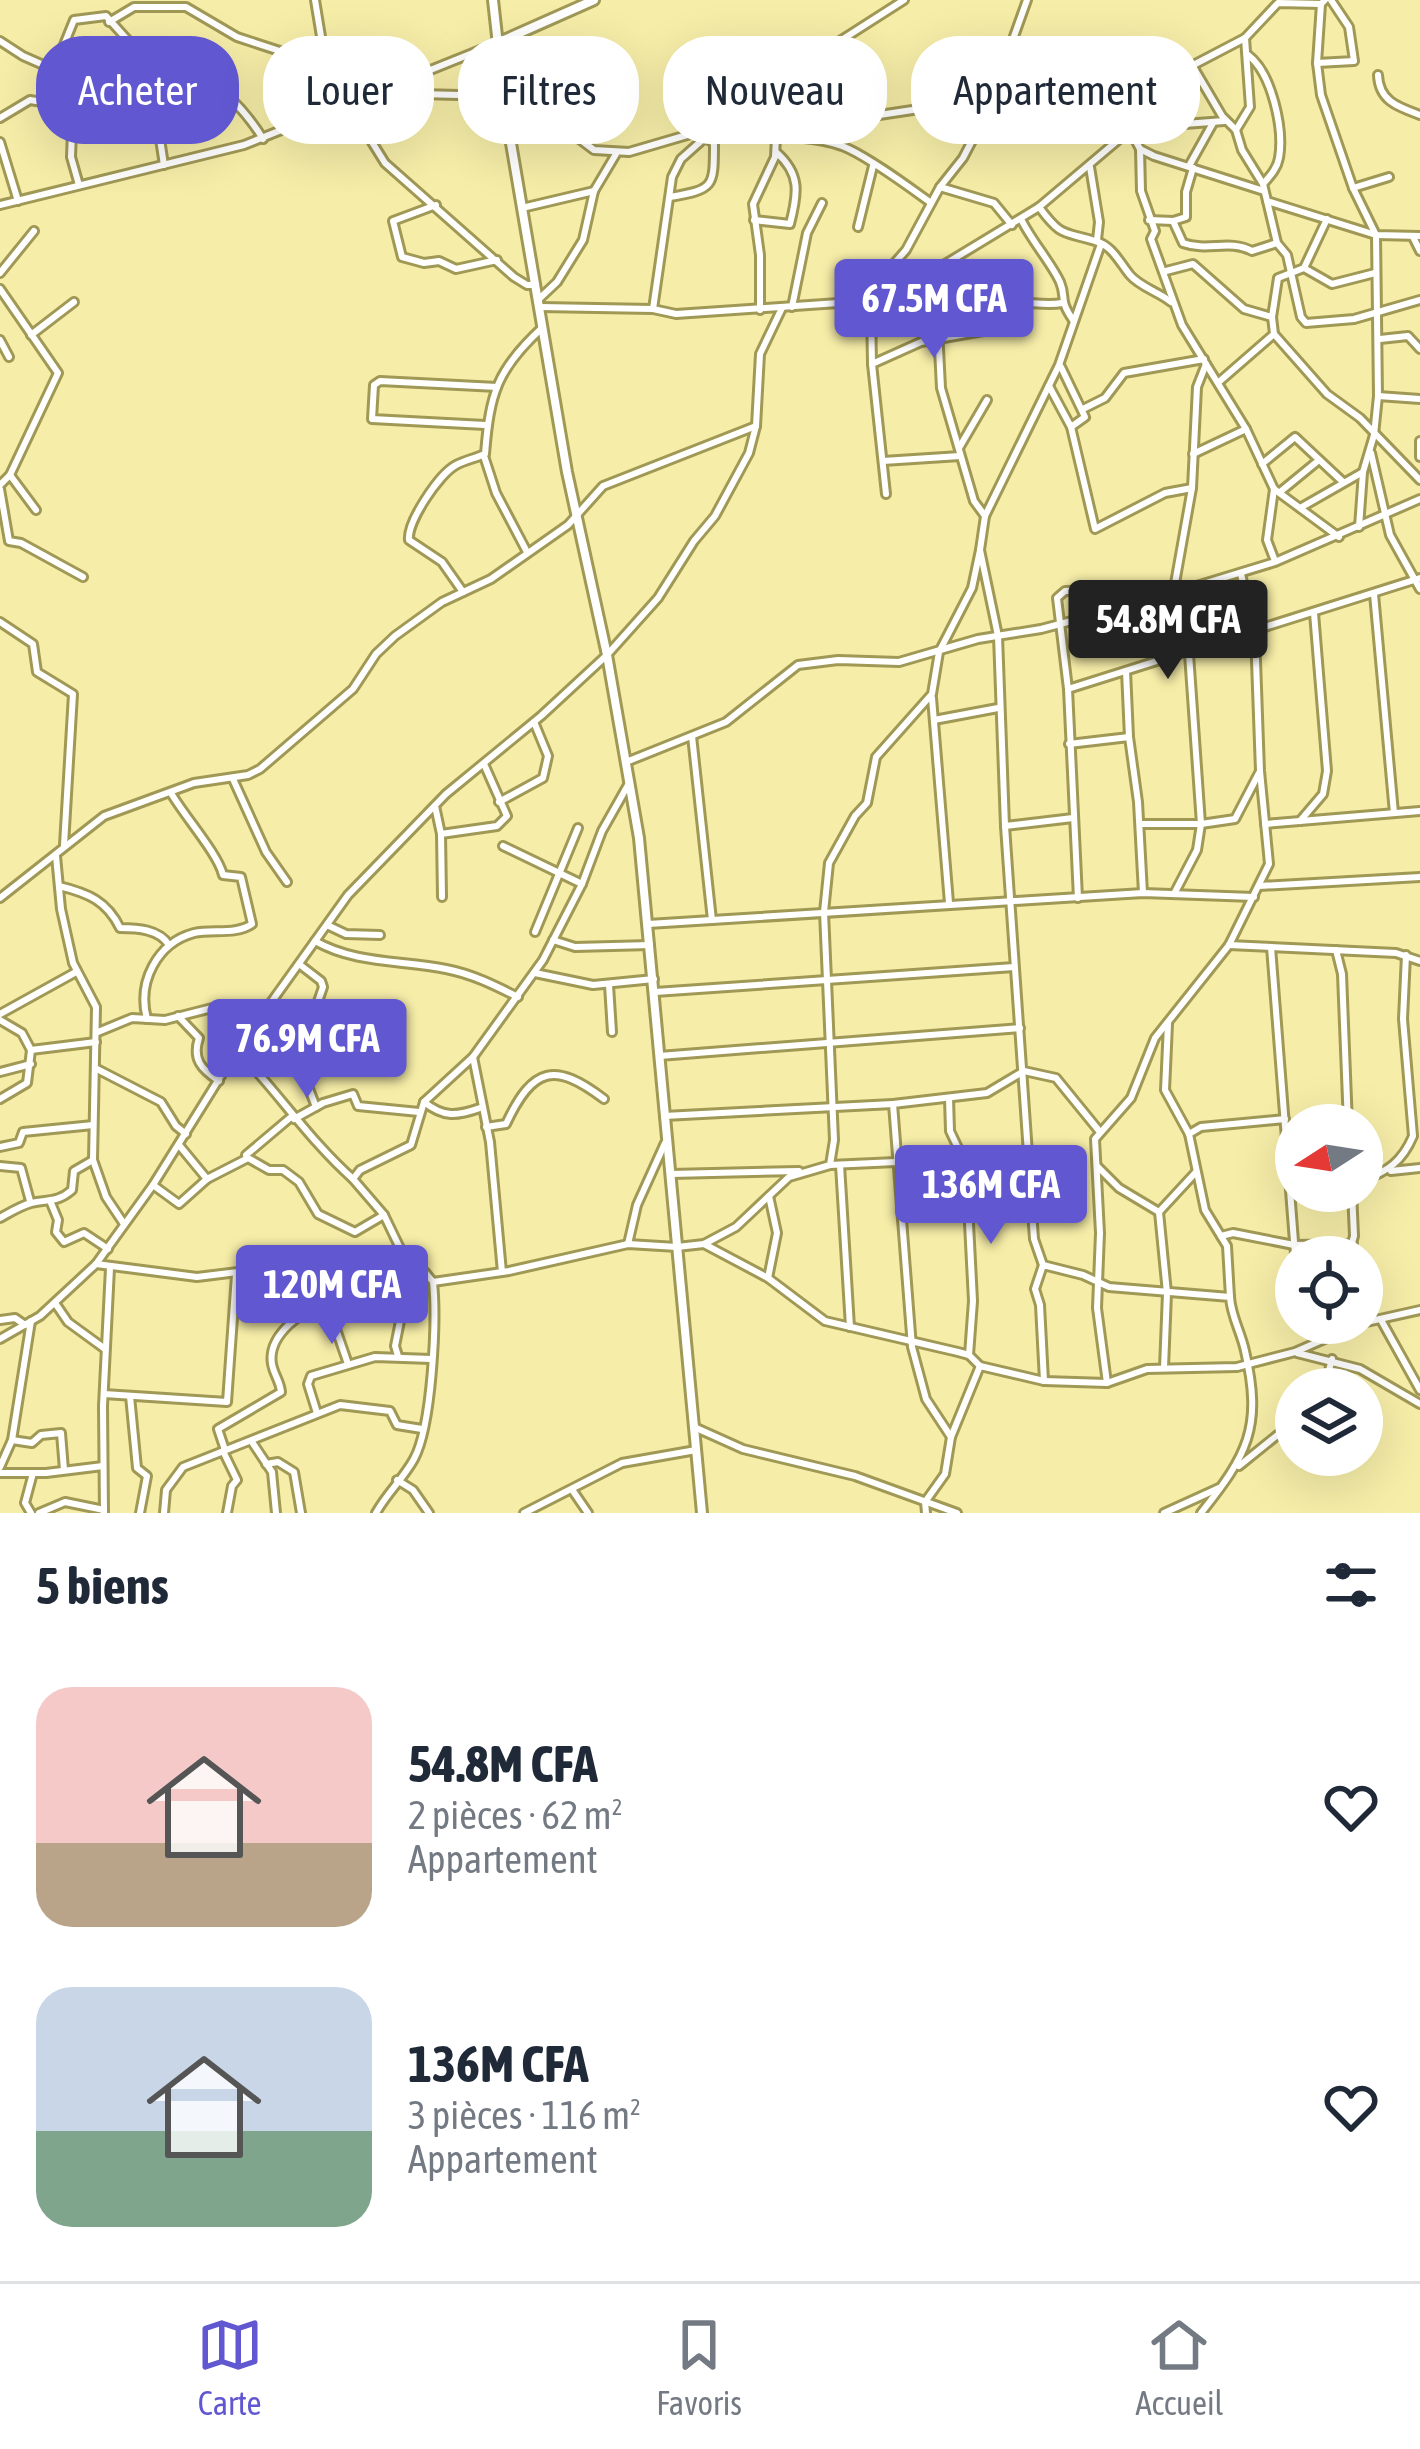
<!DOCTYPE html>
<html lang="fr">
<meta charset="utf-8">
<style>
body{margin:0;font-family:"Asap Condensed",sans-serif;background:#f6f6f7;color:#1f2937;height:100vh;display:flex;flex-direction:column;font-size:45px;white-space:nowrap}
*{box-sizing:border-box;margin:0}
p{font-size:39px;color:#747a83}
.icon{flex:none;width:66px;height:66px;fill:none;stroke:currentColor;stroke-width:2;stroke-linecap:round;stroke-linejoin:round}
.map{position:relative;height:1513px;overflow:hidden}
.panel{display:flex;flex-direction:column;background:#fff;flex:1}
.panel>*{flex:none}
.guide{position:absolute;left:36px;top:36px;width:1350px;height:108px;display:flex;gap:24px}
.needle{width:78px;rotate:258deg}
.buttons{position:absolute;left:1275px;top:1104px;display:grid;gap:24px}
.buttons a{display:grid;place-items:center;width:108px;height:108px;border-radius:50%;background:#fff;box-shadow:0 12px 48px #0002;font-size:60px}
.price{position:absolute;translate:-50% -102px;padding:0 27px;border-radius:12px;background:#6157d0;color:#fff;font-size:39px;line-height:78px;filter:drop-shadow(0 3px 6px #0008)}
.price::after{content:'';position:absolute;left:50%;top:72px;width:36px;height:27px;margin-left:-18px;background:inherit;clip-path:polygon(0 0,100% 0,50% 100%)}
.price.on{background:#222;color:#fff}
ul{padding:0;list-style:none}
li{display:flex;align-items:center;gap:36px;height:300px;padding:0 36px}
li span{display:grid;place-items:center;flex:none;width:336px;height:240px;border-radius:36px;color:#555}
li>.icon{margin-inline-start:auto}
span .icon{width:144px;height:144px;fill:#fffc;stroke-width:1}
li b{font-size:51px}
h2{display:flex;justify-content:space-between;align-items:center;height:144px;padding:0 36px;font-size:51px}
.chip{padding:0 42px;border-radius:48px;background:#fff;box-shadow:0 12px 48px #0002;font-size:42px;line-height:108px}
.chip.on{background:#6157d0;color:#fff}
.menu{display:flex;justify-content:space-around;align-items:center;height:168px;border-top:3px solid #e0e1e3;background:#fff;font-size:33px;color:#747a83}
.menu a{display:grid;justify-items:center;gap:6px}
.menu .on{color:#6157d0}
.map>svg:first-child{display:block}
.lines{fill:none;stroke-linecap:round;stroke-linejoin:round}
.minor-casing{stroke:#a09855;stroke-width:12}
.tertiary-casing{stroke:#a09855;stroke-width:14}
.minor{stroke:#fff;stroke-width:6}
.tertiary{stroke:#fff;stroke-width:8}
</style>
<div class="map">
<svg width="1420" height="1513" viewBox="0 0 1420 1513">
<rect width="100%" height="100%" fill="#f6eda8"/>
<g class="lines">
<defs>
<g id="minor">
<polyline points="315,0 329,85 344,107 354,113 385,163 514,277 527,285 536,285"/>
<polyline points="1321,4 1317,63 1321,95 1353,188 1376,235 1378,396 1374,435 1363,472 1359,527"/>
<polyline points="109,22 134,7 186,7 237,37 295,56 326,83"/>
<polyline points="0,41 23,56 57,71 73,105 71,157 79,185"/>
<path d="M1248,55c24,18 36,74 31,103 -2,11 -9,18 -16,26"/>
<polyline points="1317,63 1354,61 1349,27 1331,0"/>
<polyline points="1192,65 1222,116 1236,130 1242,150 1263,184 1277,243 1287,255 1301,317 1306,323 1354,319 1420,300"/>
<path d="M152,66c9,0 22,-2 30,1 33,10 64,44 81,72"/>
<polyline points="55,67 74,20 106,16 151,66 155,75 152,87 164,165"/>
<path d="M1378,75c1,26 20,32 42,40"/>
<polyline points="380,93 459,95 507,119 566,129 594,150 629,152 694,133 709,134 737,121 768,87 904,0"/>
<polyline points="0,118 30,100 73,107"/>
<polyline points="1132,128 1224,121"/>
<polyline points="1130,130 1140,149 1154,156 1264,191"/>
<polyline points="1236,130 1250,107 1245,38"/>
<polyline points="782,135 793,128 939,106 969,98 989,108"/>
<polyline points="0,142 18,201"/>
<polyline points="1140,149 1141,191 1155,231 1151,239 1182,325 1246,429 1274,489 1339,537"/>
<polyline points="1189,166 1213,123"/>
<polyline points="1090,167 1099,222 1097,240"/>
<polyline points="940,187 994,203 1012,225"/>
<polyline points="1353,188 1389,177"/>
<path d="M670,197c44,-8 44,-9 44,-54l-10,-6"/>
<polyline points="1267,201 1376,235 1420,236"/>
<polyline points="0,205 244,145 495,44"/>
<polyline points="436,205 393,221 402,257 424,263 439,261 456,269 497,260"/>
<path d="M1039,207c23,31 24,24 56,34 17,4 25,22 35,34 10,12 29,17 41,27"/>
<polyline points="522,208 594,191"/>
<path d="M1021,219c10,21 31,45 39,63 7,17 -2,16 13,38"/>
<path d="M754,220l36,4c8,-31 11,-50 -14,-72"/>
<polyline points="1149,220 1173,221 1186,217 1186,192 1193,168"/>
<path d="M1173,221l10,22c25,9 46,-4 69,8l25,-8"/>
<polyline points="858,227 873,166"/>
<polyline points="1413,237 1420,251"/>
<polyline points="1304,268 1332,284 1375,273"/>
<polyline points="935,270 941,388 974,501 985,516"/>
<polyline points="1166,271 1193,264 1244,309 1272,317"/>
<polyline points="0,273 34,231"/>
<polyline points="0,289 58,373 10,475 0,485"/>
<polyline points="864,297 871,309 872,364 886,494"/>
<polyline points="539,299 557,282 583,240 594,191 616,154"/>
<polyline points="540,307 653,309 676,314 853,302 871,290 906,250 940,187 963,158 987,112 1027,0"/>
<polyline points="792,307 807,233 822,203"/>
<path d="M653,309l19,-132 9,-18 28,-25c44,6 90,-3 133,12 24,9 67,41 89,57"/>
<polyline points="871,309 1039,207 1130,130 1156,89 1180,72 1245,38 1278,3 1321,4 1325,0"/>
<polyline points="760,310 760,255 753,204 775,157 776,137"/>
<polyline points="1274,334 1327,394 1360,418 1420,480"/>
<polyline points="31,335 74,302"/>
<polyline points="1380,339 1408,336 1420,349"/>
<polyline points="0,340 9,357"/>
<path d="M872,364l49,-22 68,-12 2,-11 11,-5 1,-10c20,-5 39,3 59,-1"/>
<polyline points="1061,367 1085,417 1071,427"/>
<polyline points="1220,381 1274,334 1272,317 1278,278 1304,268 1327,219"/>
<polyline points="1049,386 1071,427 1095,529 1165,493 1192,488"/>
<polyline points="1378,396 1420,399"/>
<polyline points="1083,409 1105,398 1124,373 1204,359"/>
<polyline points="485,425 372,419 374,385 380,381 497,387"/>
<polyline points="1420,441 1420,457"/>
<polyline points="959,448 987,400"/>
<polyline points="1371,453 1390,535 1420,589"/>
<polyline points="1193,454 1246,429"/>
<polyline points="484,456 496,493 527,552"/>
<polyline points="883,461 960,456"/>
<polyline points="1262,464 1295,437 1343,482"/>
<polyline points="10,475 36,510"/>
<polyline points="0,489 9,541 21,543 83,577"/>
<polyline points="1274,489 1267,540 1275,561"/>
<polyline points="1280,492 1319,460"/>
<polyline points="1300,508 1363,472"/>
<polyline points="1174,589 1192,488 1197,387 1206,364"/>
<path d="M463,592l-21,-30 -33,-22c-2,-18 30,-66 47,-75 9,-5 20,-7 29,-11 5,-61 12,-85 58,-127"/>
<polyline points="1374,594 1394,813"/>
<polyline points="0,622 33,644 37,672 73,694 64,845"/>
<polyline points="1126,671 1129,737"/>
<polyline points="1068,689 1420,578"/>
<polyline points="932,698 949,903"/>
<polyline points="934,720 998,708"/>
<polyline points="1069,744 1129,737 1138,802 1143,893"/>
<polyline points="626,762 726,722 798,665 838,660 899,662 978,639 1041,629 1144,602 1275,562 1420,499"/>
<polyline points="233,779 266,852 287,882"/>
<polyline points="499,802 543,778 548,756 534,722"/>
<polyline points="435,806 441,834 442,897"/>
<polyline points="1300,821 1323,794 1327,771 1314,613"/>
<polyline points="1140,824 1201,824 1189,654"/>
<polyline points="1265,824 1420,811"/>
<polyline points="1005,826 1073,818"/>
<polyline points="441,834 497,826 507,816 484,764"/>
<polyline points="503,846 582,884"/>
<polyline points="56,856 61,909 73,963 96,1007 93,1160 106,1197 124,1224"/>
<path d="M59,886c29,7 48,15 61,42 17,0 39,1 49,17"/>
<polyline points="1259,886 1420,877"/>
<polyline points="1174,894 1197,850 1201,824 1235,819 1259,773"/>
<polyline points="0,898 104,816 194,783 248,775 260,769 353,689 376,654 395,636 442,602 491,579 568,525 603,486 756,426"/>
<path d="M1078,898l-10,-209 -11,-91 8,-7c23,-1 45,1 64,15"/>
<polyline points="712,920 1143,893 1254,897"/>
<polyline points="648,924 712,920 692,736"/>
<polyline points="327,925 346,934 380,935"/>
<polyline points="535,932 578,828"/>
<polyline points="553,940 575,947 650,945"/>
<path d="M315,941c40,23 87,19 131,28 26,5 48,16 72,28"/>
<polyline points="1229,945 1396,953 1420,961"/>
<polyline points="1271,947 1296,1267"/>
<polyline points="1336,950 1342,974 1348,1125"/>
<polyline points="299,964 321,981 323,987 298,1060 316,1107"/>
<polyline points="535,973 593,985 654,979"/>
<polyline points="609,985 612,1032"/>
<polyline points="655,992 1014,967"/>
<polyline points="0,1014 76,972"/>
<path d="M178,1016l21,22c-7,21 2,31 20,43"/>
<path d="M147,1019c-10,-37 10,-76 47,-86 19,-4 42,2 58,-9l-11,-47 -18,-2c-5,-21 -38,-58 -52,-82"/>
<polyline points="0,1020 22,1033 31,1050 96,1042"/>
<polyline points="1168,1024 1165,1090 1189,1134"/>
<polyline points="98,1032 132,1018 165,1020 220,1006 238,1014 247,1009 264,1016"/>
<path d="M237,1050c41,42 72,90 116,129"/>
<polyline points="659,1056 1020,1028"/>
<polyline points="473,1057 490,1142 502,1272"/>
<polyline points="97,1069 161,1102 176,1126 186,1134"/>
<polyline points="0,1072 31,1064"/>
<polyline points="0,1099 27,1083 31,1050"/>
<path d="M424,1102c20,16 33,14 56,6"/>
<polyline points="664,1116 893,1104"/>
<polyline points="294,1119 323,1103 353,1094 358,1106 419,1112"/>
<path d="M486,1127l20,-3c27,-58 49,-62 98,-25"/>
<polyline points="179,1145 207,1179"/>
<polyline points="0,1147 19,1143 23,1132 93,1125"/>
<polyline points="246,1155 291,1117"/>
<polyline points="830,1165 918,1161 966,1165 950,1131 949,1098"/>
<polyline points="840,1165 850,1327"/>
<polyline points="0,1166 21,1168 30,1201"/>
<polyline points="1097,1166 1119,1188 1159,1212 1167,1293 1164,1368"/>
<polyline points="1391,1171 1420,1168"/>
<polyline points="671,1174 799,1171"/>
<path d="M1362,1181c26,-10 40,-19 51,-45l-10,-117 3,-64"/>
<polyline points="153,1185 179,1204 207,1179 248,1158 269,1170 283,1170 299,1182 318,1214 355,1232 384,1215"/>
<polyline points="51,1203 58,1220 56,1232 64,1242 84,1233 108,1249"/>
<polyline points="1159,1212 1196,1172"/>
<path d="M0,1218c9,-5 20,-12 31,-15 17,-4 26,0 41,-13l2,-19 19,-11"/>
<polyline points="1221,1236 1233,1233 1294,1245 1353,1244"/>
<polyline points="628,1244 637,1205 665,1143"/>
<polyline points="704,1244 768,1278 825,1321 958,1352 969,1355 980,1366"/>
<polyline points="1348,1257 1354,1236 1352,1191"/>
<polyline points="96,1264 197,1277 278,1267 297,1273 425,1272 433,1282 509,1271 628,1244 677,1247 704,1244 736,1227 789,1177 830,1165 834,1140 824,912 829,863 855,816 867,803 876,757 932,694 939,652 972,588 980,550"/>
<polyline points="1043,1265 1034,1239 1005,826 998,636 980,550 985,516 1059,365 1101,244"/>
<polyline points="316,1271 348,1364"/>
<polyline points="411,1271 384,1215 353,1179 360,1170 411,1145 424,1102 473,1057 543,960 582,884 602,831 628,785"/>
<polyline points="393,1272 401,1316 395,1346 398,1356"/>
<polyline points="768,1278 777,1233 769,1196"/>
<polyline points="1230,1297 1227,1246 1205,1210 1189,1134 1201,1127 1285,1119"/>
<polyline points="55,1303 68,1322 105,1349"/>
<polyline points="0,1320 15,1318 25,1325"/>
<polyline points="1381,1320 1420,1390"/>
<polyline points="1327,1323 1337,1335"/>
<polyline points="1362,1323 1420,1310"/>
<polyline points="0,1339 40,1316 96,1264 153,1185 237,1050 348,895 446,794 541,716 607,655 658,598 694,541 715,516 749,453 756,426 760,354 782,308"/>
<polyline points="1297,1353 1360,1369 1420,1404"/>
<polyline points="969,1355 973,1301 966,1165 1028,1154"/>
<polyline points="1044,1381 1107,1383 1147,1369 1237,1367 1295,1352 1361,1323"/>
<polyline points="1107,1383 1097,1308 1100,1233 1095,1139 1131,1098 1155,1038 1229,945 1269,864 1260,771 1255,633 1241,574"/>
<polyline points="1324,1389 1332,1359"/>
<polyline points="104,1394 227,1402 236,1275"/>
<polyline points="130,1396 137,1468 147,1476 140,1513"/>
<polyline points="317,1413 308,1384 311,1376 375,1357 431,1359"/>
<polyline points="694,1427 743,1449 855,1476 957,1513"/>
<polyline points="951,1437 926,1399 912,1347 893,1104 987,1093 1024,1071 1056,1078 1100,1132"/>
<polyline points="12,1440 32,1443 41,1435 61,1433 64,1470"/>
<polyline points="252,1442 272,1472 276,1513"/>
<path d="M225,1450l-7,-21 63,-37c-1,-11 -7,-17 -9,-28 -5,-29 32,-56 56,-61"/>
<polyline points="223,1451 237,1480 232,1486 227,1513"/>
<polyline points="266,1464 278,1462 294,1472 301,1513"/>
<polyline points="1239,1466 1296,1420"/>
<polyline points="0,1467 12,1440 31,1321"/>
<polyline points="0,1473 46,1473 103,1466"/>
<polyline points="397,1480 413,1490 429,1513"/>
<polyline points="573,1491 588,1513"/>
<polyline points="31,1513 25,1503 33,1473"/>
<polyline points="39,1513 65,1502 104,1510"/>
<polyline points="104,1513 103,1406 110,1268"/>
<polyline points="164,1513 166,1490 183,1467 340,1405 390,1411 397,1425 422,1429"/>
<path d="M376,1513c11,-20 27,-34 38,-54 18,-33 23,-138 19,-177"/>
<polyline points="524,1513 622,1463 696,1450"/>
<path d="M926,1513l-1,-11 20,-28 6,-37 29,-71 64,15 -4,-76 -5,-16 8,-24 40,10 26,12 121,10c1,19 11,35 15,54 18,77 2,104 -44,162"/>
<polyline points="1164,1513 1219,1488"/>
</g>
<g id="tertiary">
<polyline points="493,0 505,108 567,472 607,655 639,838 702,1513"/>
<polyline points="495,44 594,0"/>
</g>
</defs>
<!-- minor casing -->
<use href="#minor" class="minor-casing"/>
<!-- tertiary casing -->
<use href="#tertiary" class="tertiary-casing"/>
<!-- minor -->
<use href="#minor" class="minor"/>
<!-- tertiary -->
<use href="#tertiary" class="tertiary"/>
</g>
</svg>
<div class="buttons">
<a><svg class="needle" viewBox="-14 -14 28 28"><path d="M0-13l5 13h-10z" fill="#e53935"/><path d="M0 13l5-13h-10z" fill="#747a83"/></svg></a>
<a><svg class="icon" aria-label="locate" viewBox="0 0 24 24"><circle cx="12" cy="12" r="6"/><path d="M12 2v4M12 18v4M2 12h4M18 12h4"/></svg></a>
<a><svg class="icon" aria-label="layers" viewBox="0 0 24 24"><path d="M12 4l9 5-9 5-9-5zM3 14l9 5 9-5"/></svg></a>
</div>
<b class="price" style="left:934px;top:361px">67.5M CFA</b>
<b class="price on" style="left:1168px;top:682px">54.8M CFA</b>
<b class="price" style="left:307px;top:1101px">76.9M CFA</b>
<b class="price" style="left:991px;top:1247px">136M CFA</b>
<b class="price" style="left:332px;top:1347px">120M CFA</b>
<div class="guide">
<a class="chip on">Acheter</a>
<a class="chip">Louer</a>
<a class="chip">Filtres</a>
<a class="chip">Nouveau</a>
<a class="chip">Appartement</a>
</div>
</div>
<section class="panel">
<h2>5 biens<svg class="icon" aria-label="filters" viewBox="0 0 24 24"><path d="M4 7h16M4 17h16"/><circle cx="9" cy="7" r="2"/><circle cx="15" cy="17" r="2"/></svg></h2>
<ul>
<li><span style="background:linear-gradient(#f6c9c9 65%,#b9a48a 0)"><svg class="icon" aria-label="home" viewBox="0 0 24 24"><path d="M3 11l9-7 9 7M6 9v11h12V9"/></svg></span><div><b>54.8M CFA</b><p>2 pièces · 62 m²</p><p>Appartement</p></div><svg class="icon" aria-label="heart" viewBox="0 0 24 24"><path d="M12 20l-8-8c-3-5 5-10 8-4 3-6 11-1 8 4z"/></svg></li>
<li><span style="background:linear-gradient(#c9d6e8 60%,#7fa58c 0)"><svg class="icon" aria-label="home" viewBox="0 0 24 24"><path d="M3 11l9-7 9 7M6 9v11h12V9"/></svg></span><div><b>136M CFA</b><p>3 pièces · 116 m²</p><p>Appartement</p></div><svg class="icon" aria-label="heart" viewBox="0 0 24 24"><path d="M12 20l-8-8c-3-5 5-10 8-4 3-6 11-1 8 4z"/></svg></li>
</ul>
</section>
<nav class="menu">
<a class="on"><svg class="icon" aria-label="map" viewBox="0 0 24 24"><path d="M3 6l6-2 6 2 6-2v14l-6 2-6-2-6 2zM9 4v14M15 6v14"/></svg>Carte</a>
<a><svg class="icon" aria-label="saved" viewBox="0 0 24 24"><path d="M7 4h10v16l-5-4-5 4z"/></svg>Favoris</a>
<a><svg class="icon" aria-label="home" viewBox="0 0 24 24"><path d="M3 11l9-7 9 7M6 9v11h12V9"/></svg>Accueil</a>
</nav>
